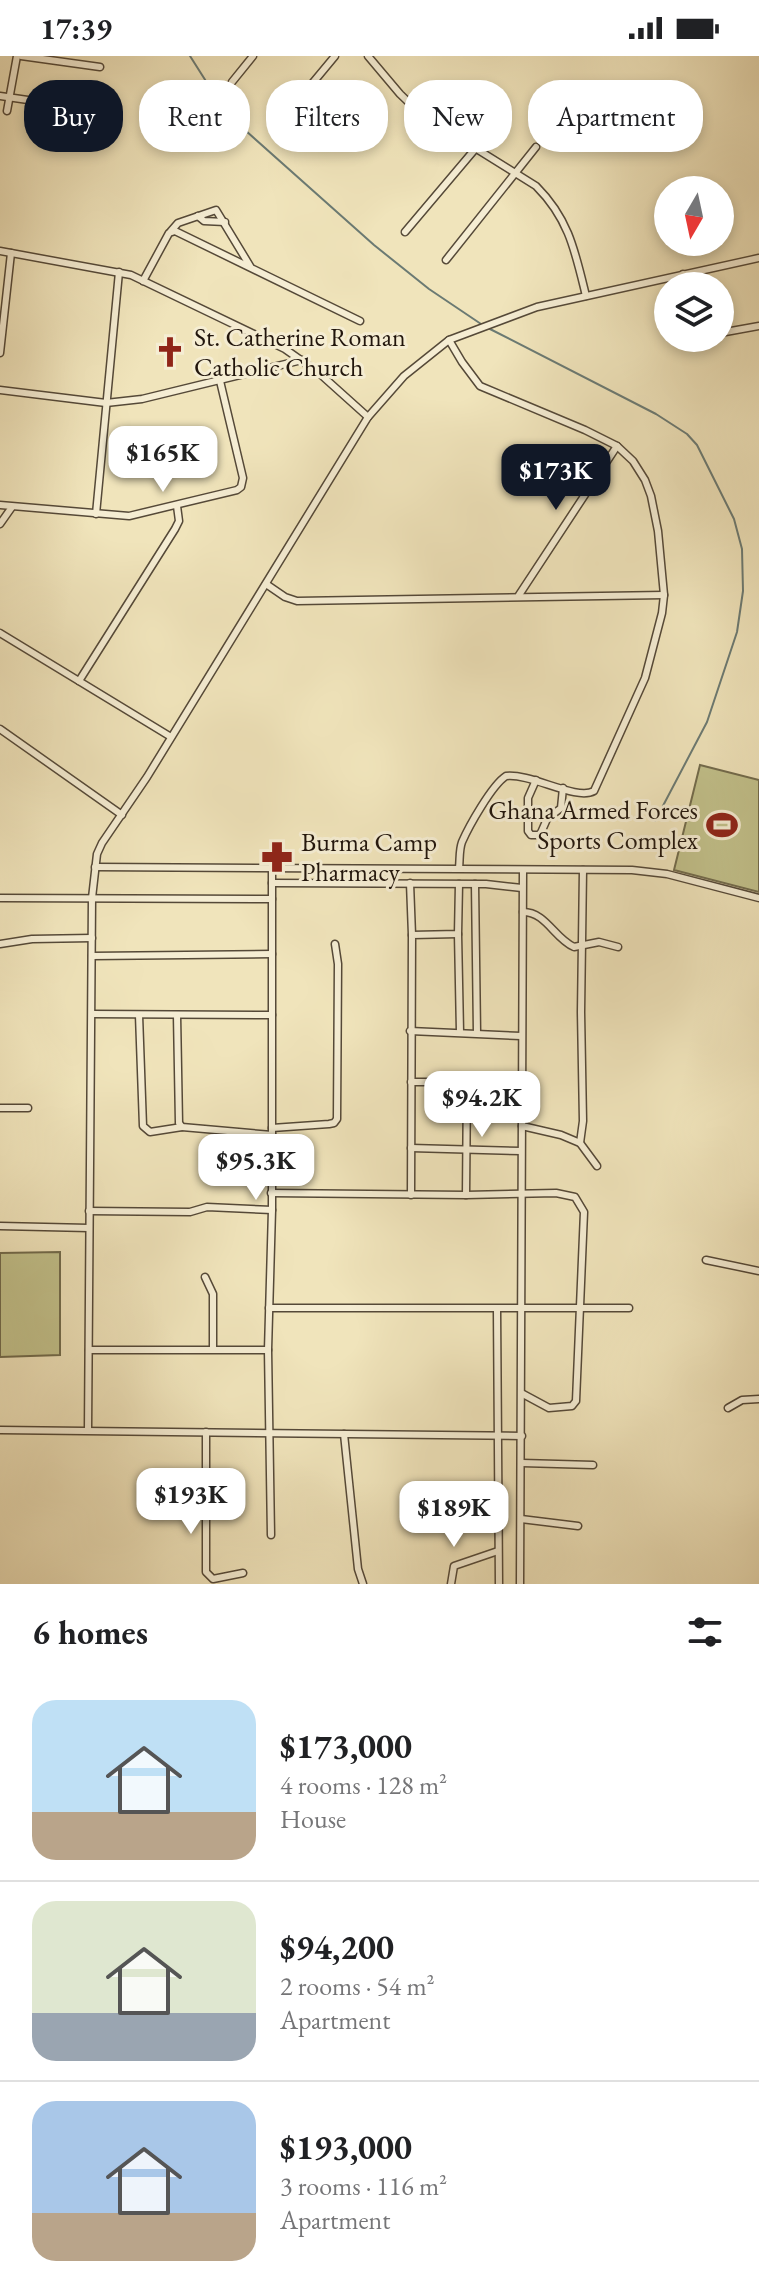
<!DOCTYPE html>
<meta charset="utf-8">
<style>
body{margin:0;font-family:"EB Garamond",serif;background:#f6f6f6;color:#202124;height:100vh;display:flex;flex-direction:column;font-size:30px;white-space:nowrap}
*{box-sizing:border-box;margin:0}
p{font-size:26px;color:#757577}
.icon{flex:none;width:44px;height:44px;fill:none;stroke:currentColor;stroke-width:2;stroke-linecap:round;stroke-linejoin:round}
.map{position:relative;height:1528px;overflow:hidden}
.sheet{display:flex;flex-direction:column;background:#fff;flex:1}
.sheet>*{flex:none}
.hud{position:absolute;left:24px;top:24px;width:712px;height:72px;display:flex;gap:16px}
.needle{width:52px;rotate:189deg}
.controls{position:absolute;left:654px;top:120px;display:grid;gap:16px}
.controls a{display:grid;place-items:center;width:80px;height:80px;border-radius:50%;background:#fff;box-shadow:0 4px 12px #0003;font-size:40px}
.price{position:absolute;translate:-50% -68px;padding:0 18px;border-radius:16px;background:#fff;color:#222;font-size:26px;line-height:52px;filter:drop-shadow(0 2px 4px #0008)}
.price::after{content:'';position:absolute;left:50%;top:48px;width:24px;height:18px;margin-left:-12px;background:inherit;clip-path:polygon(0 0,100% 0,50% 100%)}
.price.selected{background:#111827;color:#fff}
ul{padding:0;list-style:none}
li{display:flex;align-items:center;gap:24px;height:200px;padding:0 32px}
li+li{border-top:2px solid #e0e0e0}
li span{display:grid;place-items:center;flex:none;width:224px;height:160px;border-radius:24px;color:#555}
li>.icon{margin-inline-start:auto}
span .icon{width:96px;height:96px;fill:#fffc;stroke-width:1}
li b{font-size:34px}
h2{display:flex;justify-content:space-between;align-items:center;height:96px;padding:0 32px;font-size:34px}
.pill{padding:0 28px;border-radius:32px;background:#fff;box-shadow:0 4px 12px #0003;font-size:28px;line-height:72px}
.pill.selected{background:#111827;color:#fff}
.status{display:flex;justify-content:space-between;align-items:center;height:56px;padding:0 40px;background:#fff;direction:ltr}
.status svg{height:22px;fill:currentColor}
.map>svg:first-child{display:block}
.green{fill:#c2c18b;stroke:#726b4c;stroke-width:2}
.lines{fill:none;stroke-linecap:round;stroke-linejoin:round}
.stream{stroke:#6b7a73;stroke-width:2}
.minor-casing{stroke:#554938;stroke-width:9}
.minor{stroke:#f5edd3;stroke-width:6}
.labels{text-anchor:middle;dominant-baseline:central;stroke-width:6;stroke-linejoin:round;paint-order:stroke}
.poi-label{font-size:26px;fill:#21150c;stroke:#f5edd3;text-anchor:start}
</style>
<div class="status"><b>17:39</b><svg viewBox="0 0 49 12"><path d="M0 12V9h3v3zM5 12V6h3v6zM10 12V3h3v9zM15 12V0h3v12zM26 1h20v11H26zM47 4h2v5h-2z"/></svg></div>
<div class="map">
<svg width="759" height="1528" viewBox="0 0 759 1528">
<rect width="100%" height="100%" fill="#f0e4bb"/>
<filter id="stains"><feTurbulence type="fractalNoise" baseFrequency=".0025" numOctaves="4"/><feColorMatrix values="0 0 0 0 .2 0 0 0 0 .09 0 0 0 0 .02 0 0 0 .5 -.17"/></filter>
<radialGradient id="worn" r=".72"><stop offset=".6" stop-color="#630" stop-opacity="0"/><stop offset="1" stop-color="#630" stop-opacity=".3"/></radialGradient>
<!-- green -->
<g class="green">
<polygon points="700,709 759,724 759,836 674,814"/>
<polygon points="60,1196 60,1299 0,1301 0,1197"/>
</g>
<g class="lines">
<!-- stream -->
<g class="stream">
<polyline points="190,0 216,41 236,66 374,189 429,233 484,270"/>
<polyline points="490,273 656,358 687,378 697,389 734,463 742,493 743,535 737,576 707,666 655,765"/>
</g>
<defs>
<g id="minor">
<polyline points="21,0 100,11"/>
<path d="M368,0l32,38 22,21 114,71c33,33 39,65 50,110"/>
<polyline points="232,26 253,0"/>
<polyline points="0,40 76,51"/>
<polyline points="7,55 17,0"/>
<polyline points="276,71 335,0"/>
<polyline points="198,160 204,165 225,166"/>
<polyline points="171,175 178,167 216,154 250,210"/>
<polyline points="405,176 476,92"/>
<polyline points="0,195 131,219 285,293 319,317 368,361"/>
<polyline points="446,204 536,91"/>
<polyline points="683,218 687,230"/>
<polyline points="143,225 169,177 175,175 360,265"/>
<polyline points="720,277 759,270"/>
<path d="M449,284l13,22 18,24 105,44 32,16 16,15 12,19 6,16 7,35 6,64 -2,18 -17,65 -51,113c-18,10 -63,-18 -88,-15 -14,9 -37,50 -44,66 -3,8 -2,17 -3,26"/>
<polyline points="0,297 11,197"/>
<polyline points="0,334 106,347 142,343 302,304"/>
<polyline points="0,449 129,460 237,434 241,431 243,422 220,325"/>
<polyline points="96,458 119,216"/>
<polyline points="0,468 12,451"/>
<polyline points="266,528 285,541 297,545 664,539"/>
<polyline points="519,539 617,390"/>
<polyline points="0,577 171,681"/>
<polyline points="79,625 175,473 179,465 177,450"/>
<polyline points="0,673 122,759"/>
<polyline points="536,724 528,742 528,775 531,779 540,779 547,763 561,752 563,732"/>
<polyline points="95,811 632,814 667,818 759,842"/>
<polyline points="272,827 486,828 522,832"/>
<polyline points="410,827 412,879"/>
<polyline points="475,828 477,977"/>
<polyline points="0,842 272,843"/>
<path d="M523,856c23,0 31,26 51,35l25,-5 19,5"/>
<polyline points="458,878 460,976"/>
<polyline points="0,888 32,883 92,882"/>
<polyline points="92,900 272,898"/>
<polyline points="92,958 272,959"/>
<polyline points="139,959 143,1070 150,1076 182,1071"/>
<polyline points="177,959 179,1067 182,1071 272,1079"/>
<polyline points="410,975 521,980"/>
<polyline points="411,1026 521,1026"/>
<polyline points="0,1052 28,1052"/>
<polyline points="522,1070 561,1079 580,1087 597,1110"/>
<polyline points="272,1072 329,1068 334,1067 337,1063 338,908 335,888"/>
<polyline points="580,1087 583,1065 581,956 583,814"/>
<polyline points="411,1092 521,1095"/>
<polyline points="271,1137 466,1139 556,1137 575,1141 584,1156 576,1345 572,1350 549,1352 523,1338"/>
<polyline points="411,1139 412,879 458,878 459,828"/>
<polyline points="466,1139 467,1026"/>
<polyline points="89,1155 190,1156 207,1151 272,1154"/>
<polyline points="0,1170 89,1172"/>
<polyline points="706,1204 759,1215"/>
<polyline points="205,1221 213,1238 213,1293"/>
<polyline points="269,1252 629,1252"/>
<polyline points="497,1253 499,1528"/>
<polyline points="89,1294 268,1294"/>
<polyline points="728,1352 742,1344 759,1343"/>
<polyline points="0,1374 522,1380"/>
<polyline points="88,1374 92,842 97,798 102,787 147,721 368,361 404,320 449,284 537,251 759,202"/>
<polyline points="206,1376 206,1516 213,1523 243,1517"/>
<polyline points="344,1378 358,1513 363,1528"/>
<polyline points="522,1407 593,1409"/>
<polyline points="521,1463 578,1470"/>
<polyline points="271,1479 268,1294 272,1154 272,813"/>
<polyline points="451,1528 454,1510 498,1495"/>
<polyline points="520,1528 523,815"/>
</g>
</defs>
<!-- minor casing -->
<use href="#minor" class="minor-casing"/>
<!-- minor -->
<use href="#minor" class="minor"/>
</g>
<!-- icons -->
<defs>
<symbol id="church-bare" viewBox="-9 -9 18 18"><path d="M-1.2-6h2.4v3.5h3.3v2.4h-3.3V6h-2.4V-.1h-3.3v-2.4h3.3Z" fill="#8f2418" stroke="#f5edd3" stroke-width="2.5" paint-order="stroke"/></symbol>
<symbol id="stadium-bare" viewBox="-9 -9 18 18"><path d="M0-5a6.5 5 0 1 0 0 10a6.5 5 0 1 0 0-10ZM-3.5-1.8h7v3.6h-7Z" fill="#8f2418" stroke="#f5edd3" stroke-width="2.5" paint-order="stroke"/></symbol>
<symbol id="pharmacy-bare" viewBox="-9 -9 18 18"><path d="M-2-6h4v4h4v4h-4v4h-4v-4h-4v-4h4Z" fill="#8f2418" stroke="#f5edd3" stroke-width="2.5" paint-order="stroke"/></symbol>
</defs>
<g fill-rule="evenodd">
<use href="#church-bare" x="148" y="274" width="44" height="44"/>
<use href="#stadium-bare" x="700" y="747" width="44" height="44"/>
<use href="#pharmacy-bare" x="255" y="779" width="44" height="44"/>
</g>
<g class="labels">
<!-- poi labels -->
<g class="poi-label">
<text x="194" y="281">St. Catherine Roman<tspan x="194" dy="30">Catholic Church</tspan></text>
<text x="698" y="754" text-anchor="end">Ghana Armed Forces<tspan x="698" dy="30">Sports Complex</tspan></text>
<text x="301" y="786">Burma Camp<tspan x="301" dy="30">Pharmacy</tspan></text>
</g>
</g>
<rect width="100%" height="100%" filter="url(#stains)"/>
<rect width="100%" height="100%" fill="url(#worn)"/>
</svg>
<div class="controls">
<a><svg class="needle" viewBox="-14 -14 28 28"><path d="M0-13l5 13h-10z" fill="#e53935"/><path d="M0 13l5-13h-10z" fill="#757577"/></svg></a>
<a><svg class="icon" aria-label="layers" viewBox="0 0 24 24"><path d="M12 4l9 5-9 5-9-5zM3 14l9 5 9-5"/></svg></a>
</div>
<b class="price" style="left:163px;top:438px">$165K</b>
<b class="price selected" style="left:556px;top:456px">$173K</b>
<b class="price" style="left:482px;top:1083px">$94.2K</b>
<b class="price" style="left:256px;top:1146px">$95.3K</b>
<b class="price" style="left:191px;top:1480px">$193K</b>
<b class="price" style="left:454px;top:1493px">$189K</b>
<div class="hud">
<a class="pill selected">Buy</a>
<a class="pill">Rent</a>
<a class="pill">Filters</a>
<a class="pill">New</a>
<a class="pill">Apartment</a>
</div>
</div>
<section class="sheet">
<h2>6 homes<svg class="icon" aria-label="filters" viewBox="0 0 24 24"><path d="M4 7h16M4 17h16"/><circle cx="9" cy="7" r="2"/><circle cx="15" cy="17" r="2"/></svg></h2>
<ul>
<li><span style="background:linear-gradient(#bfe0f5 70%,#b9a48a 0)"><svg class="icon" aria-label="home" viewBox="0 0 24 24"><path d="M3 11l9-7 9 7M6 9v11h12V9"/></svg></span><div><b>$173,000</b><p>4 rooms · 128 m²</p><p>House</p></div></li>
<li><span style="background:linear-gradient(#dfe7d0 70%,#9aa5b1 0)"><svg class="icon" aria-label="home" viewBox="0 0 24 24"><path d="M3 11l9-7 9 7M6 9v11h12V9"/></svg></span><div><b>$94,200</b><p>2 rooms · 54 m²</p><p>Apartment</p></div></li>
<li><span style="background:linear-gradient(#a9c7e8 70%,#b9a48a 0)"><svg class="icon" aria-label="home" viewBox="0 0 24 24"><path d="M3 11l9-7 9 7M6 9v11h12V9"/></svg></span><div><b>$193,000</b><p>3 rooms · 116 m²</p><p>Apartment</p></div></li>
</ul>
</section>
